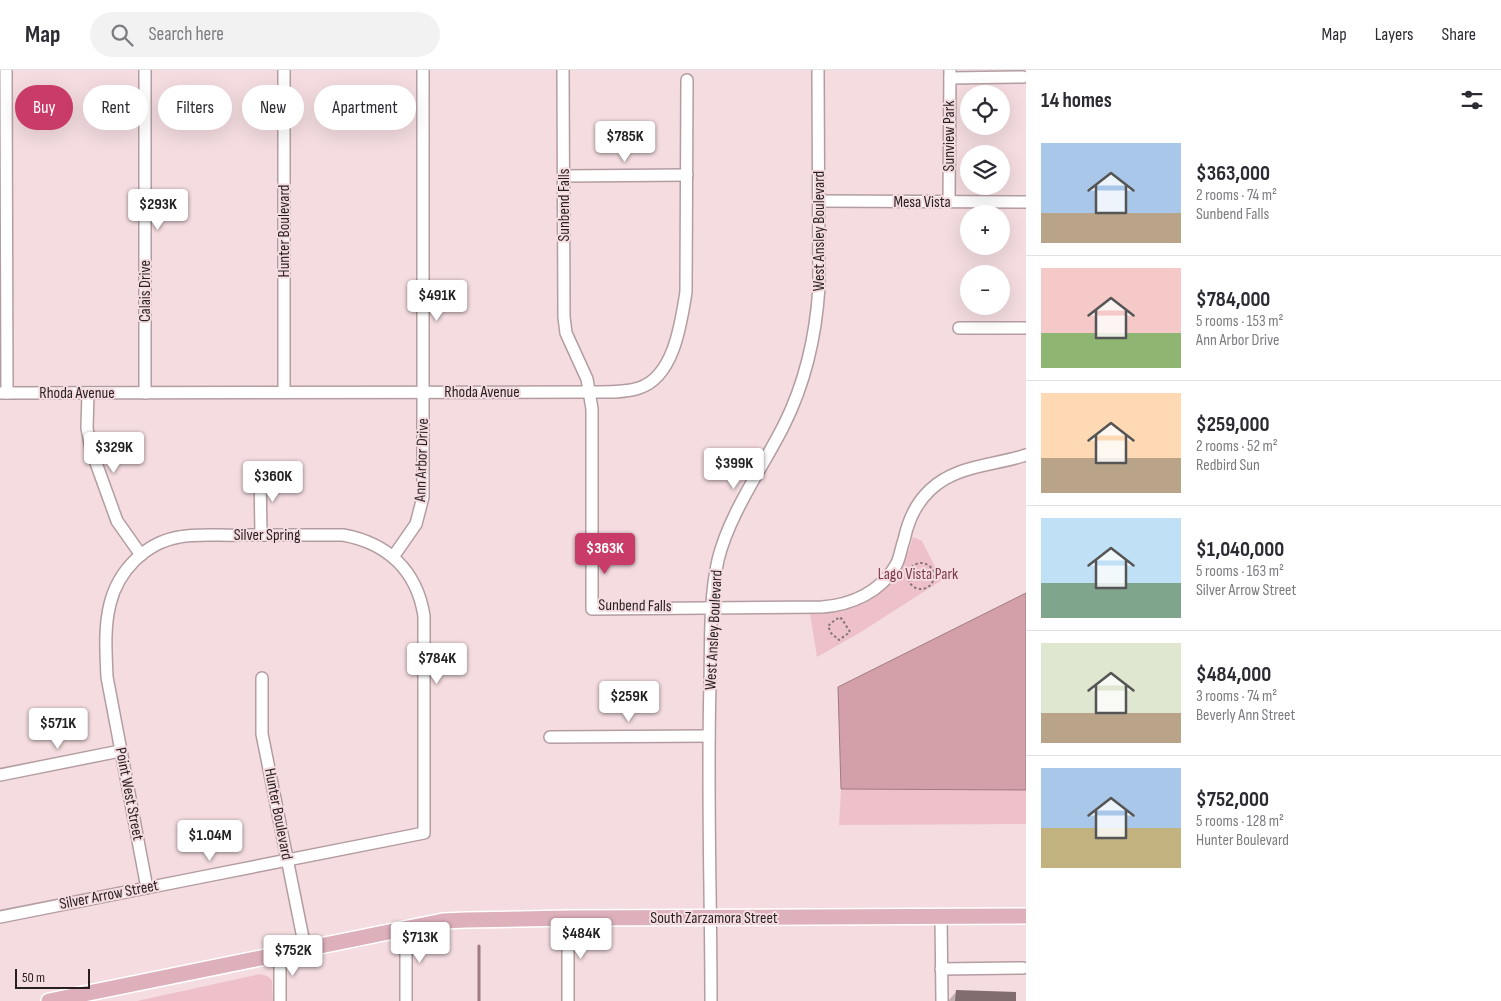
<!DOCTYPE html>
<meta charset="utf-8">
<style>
body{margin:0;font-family:"Sofia Sans Condensed",sans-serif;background:#f2f2f3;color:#2b2b33;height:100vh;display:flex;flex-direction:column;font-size:19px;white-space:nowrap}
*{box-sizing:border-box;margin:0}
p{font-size:16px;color:#7c7c81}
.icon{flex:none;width:28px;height:28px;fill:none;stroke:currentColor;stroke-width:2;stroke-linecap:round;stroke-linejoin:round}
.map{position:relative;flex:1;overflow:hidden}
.drawer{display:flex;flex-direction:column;background:#fff;width:475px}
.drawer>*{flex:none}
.hud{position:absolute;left:15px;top:15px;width:475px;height:45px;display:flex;gap:10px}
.tools{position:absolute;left:960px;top:15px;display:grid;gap:10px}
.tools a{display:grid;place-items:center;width:50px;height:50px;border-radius:50%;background:#fff;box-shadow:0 5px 20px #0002;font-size:25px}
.scale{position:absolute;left:15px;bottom:12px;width:75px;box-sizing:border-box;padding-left:5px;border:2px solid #281f21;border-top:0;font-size:14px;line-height:18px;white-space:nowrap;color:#281f21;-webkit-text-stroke:4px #f4dce0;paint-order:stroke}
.price{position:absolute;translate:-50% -42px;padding:0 11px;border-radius:5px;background:#fff;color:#222;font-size:16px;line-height:32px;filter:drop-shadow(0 1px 2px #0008)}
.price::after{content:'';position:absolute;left:50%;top:30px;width:15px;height:11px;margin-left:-8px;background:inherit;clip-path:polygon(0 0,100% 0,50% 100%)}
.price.current{background:#c93b68;color:#fff}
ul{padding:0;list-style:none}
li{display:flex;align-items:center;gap:15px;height:125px;padding:0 15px}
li+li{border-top:1px solid #e1e1e2}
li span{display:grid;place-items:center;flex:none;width:140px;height:100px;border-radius:0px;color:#555}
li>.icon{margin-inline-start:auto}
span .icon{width:60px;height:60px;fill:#fffc;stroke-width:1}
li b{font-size:21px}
h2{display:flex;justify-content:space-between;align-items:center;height:60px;padding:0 15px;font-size:21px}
.pill{padding:0 18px;border-radius:22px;background:#fff;box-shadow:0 5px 20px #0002;font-size:18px;line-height:45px}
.pill.current{background:#c93b68;color:#fff}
header{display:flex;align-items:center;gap:30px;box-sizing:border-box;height:70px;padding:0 25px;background:#fff;border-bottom:1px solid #e1e1e2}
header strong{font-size:24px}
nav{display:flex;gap:28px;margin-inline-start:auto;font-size:18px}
.search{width:350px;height:45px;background:#f2f2f3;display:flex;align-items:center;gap:12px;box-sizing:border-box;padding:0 18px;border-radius:28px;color:#7c7c81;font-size:19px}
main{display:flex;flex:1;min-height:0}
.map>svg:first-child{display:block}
.green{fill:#eec1ca}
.water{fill:#d3a0aa;stroke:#a07981}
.shadow{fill:#0003}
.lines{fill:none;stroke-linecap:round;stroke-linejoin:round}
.stream{stroke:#a07981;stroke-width:3}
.building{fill:#816c70}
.minor-casing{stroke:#b49da1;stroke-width:14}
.major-casing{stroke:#fff;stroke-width:18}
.path{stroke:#847577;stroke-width:2;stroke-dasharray:2.5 2.5;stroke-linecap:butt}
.minor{stroke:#fff;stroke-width:11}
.major{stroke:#ddb0bb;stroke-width:15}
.labels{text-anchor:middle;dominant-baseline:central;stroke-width:4;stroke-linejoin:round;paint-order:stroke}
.street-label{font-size:16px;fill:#281f21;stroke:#f4dce0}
.park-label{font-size:16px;fill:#7c3b4c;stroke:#f4dce0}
</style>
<header>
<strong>Map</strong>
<div class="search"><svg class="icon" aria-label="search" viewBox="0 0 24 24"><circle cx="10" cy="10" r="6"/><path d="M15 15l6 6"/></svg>Search here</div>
<nav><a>Map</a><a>Layers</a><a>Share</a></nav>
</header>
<main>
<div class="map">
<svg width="1026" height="931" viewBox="0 0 1026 931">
<rect width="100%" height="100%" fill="#f4dce0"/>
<!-- green -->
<g class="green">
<path d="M913,467l9,4 20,39 -81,52 -44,25 -7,-43c56,-2 88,-22 103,-77z"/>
<polygon points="841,719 1026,720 1026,754 839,755"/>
<polygon points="260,904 267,906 272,910 273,931 137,931"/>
</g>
<!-- water -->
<polygon class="water" points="1026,523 1026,720 841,719 838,617"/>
<!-- shadow -->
<polygon class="shadow" points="956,922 1015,931 948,931"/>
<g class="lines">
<!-- stream -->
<polyline class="stream" points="479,876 479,931"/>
</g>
<!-- building -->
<polygon class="building" points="956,920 1016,922 1016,931 955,931"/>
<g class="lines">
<defs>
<g id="minor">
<polyline points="6,0 7,323"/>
<polyline points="284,0 284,322"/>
<path d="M563,0l1,247 2,16 21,46 5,30v200l230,-2c29,-2 59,-15 74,-42 4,-7 5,-17 8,-25 4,-19 12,-37 26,-50 26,-25 63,-24 96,-35"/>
<polyline points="950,8 1023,7"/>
<polyline points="564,106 687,105"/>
<polyline points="819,131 1026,132"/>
<polyline points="949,132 950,0"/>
<polyline points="959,258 1026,258"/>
<path d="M0,323l590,-1c16,0 33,1 49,-4 35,-11 42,-65 47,-96l1,-212"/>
<polyline points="88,323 87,358 91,379 117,451 141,485"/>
<polyline points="145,323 145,0"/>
<polyline points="260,401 261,465"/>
<polyline points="393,487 416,454 423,427 423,0"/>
<polyline points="262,608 262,664 305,878"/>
<polyline points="550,667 709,666"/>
<polyline points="0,705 120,681"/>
<path d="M0,847c141,-28 283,-56 424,-84v-217c-7,-45 -36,-73 -81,-81 -34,0 -68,0 -103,0 -19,1 -41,-2 -61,2 -34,6 -61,34 -69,67 -6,24 -4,49 -3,73l40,211"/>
<polyline points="941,847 942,931"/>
<polyline points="568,848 568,931"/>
<polyline points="406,858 406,931"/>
<polyline points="280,884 280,931"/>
<polyline points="941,899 1023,898"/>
<path d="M711,931c0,-106 -4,-211 -1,-317 1,-41 -1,-84 8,-124 11,-46 45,-93 66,-135 22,-44 32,-90 35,-138l-1,-217"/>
</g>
<polyline id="major" points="49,931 443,851 466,850 568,848 1026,846"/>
</defs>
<!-- minor casing -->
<use href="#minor" class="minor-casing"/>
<!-- major casing -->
<use href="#major" class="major-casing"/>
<!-- path -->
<g class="path">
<circle cx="921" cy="506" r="13"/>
<polygon points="840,548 842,549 850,562 839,570 831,563 828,556 836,549"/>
</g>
<!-- minor -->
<use href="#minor" class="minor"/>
<!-- major -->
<use href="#major" class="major"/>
</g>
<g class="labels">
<!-- street labels -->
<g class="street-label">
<text transform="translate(949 66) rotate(-90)">Sunview Park</text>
<text x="922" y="132">Mesa Vista</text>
<text transform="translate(564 135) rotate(-90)">Sunbend Falls</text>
<text transform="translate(284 161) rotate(-90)">Hunter Boulevard</text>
<text transform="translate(819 161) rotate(-90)">West Ansley Boulevard</text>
<text transform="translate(145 221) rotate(-90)">Calais Drive</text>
<text x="482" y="322">Rhoda Avenue</text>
<text x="77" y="323">Rhoda Avenue</text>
<text transform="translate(422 390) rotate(-88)">Ann Arbor Drive</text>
<text x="267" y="465">Silver Spring</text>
<text transform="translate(635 536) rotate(1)">Sunbend Falls</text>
<text transform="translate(714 560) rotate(-87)">West Ansley Boulevard</text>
<text transform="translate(129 724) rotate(79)">Point West Street</text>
<text transform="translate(278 744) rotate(79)">Hunter Boulevard</text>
<text transform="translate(109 825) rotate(-11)">Silver Arrow Street</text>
<text x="714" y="848">South Zarzamora Street</text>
</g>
<!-- park labels -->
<g class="park-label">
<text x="918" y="504">Lago Vista Park</text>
</g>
</g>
</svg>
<div class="tools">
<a><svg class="icon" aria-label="locate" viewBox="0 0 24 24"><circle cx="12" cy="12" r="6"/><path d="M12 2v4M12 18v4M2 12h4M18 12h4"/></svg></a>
<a><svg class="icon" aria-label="layers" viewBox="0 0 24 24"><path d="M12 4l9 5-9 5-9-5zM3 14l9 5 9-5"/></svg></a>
<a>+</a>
<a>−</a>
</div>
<div class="scale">50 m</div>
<b class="price" style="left:625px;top:93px">$785K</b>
<b class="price" style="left:158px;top:161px">$293K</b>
<b class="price" style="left:437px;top:252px">$491K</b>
<b class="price" style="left:114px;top:404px">$329K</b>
<b class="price" style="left:734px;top:420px">$399K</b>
<b class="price" style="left:273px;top:433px">$360K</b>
<b class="price current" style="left:605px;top:505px">$363K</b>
<b class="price" style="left:437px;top:615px">$784K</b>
<b class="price" style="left:629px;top:653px">$259K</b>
<b class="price" style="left:58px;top:680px">$571K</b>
<b class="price" style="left:210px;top:792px">$1.04M</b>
<b class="price" style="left:581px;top:890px">$484K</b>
<b class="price" style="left:420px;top:894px">$713K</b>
<b class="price" style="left:293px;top:907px">$752K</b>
<div class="hud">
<a class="pill current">Buy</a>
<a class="pill">Rent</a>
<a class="pill">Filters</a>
<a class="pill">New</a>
<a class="pill">Apartment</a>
</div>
</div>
<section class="drawer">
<h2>14 homes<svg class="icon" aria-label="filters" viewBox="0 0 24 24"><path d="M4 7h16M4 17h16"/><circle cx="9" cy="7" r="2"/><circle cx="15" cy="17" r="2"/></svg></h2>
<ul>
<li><span style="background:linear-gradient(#a9c7e8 70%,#b9a48a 0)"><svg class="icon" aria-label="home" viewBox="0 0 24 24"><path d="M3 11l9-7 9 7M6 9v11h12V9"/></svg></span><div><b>$363,000</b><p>2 rooms · 74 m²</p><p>Sunbend Falls</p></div></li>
<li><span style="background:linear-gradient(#f6c9c9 65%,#8fb573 0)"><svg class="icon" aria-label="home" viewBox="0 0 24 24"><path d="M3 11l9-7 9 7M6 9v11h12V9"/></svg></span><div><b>$784,000</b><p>5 rooms · 153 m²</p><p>Ann Arbor Drive</p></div></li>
<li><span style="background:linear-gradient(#ffd9b3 65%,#b9a48a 0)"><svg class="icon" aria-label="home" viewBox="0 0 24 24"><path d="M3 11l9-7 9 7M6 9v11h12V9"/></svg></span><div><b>$259,000</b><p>2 rooms · 52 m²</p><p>Redbird Sun</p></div></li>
<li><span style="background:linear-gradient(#bfe0f5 65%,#7fa58c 0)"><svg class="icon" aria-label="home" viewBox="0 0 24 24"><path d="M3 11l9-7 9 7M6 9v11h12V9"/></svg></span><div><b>$1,040,000</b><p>5 rooms · 163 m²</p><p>Silver Arrow Street</p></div></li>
<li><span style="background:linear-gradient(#dfe7d0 70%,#b9a48a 0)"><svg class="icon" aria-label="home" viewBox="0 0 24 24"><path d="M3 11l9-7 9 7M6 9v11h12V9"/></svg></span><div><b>$484,000</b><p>3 rooms · 74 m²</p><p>Beverly Ann Street</p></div></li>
<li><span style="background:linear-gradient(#a9c7e8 60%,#c2b280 0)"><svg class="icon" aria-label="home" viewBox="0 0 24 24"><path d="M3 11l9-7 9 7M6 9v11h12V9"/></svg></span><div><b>$752,000</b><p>5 rooms · 128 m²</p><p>Hunter Boulevard</p></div></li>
</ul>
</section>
</main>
